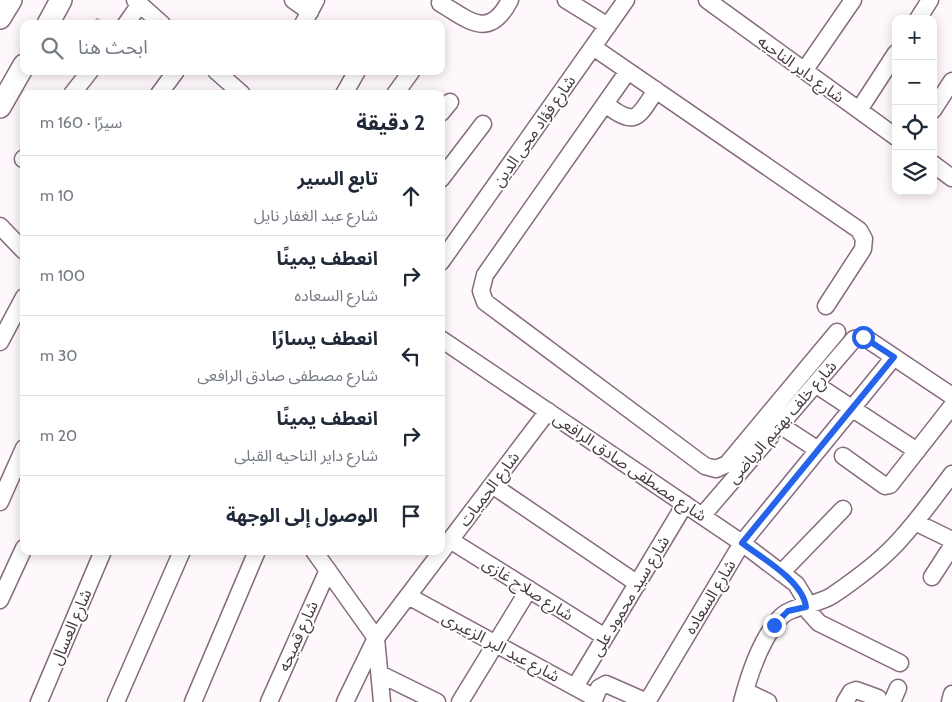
<!DOCTYPE html>
<html lang="ar">
<head>
<meta charset="utf-8">
<style>
  :root { --surface:#fff; --page:#f2f2f3; --text:#1f2937; --muted:#747a83; --line:#e0e1e3 }
  body { margin:0; font-family:Cabin,"Noto Sans Arabic",sans-serif; background:var(--page); color:var(--text); direction:rtl }
  .controls { position:absolute; right:15px; top:15px; display:grid; overflow:hidden; border-radius:10px; box-shadow:0 2px 12px #0003 }
  .controls button { width:45px; height:45px; display:grid; place-items:center; padding:0; border:0; border-bottom:1px solid var(--line); background:var(--surface); color:var(--text); font:25px sans-serif }
  .stop { position:absolute; width:15px; height:15px; margin:-11px; border:4px solid #2563eb; border-radius:50%; background:#fff }
  .stop.end { background:#2563eb; border-color:#fff; box-shadow:0 1px 5px #0008 }
  .list { margin:0; padding:0; list-style:none }
  h2 { display:flex; justify-content:space-between; align-items:center; height:65px; margin:0; padding:0 20px; font-size:21px }
  h2 small { font-size:16px; font-weight:400; color:var(--muted) }
  .list li { display:grid; grid-template-columns:32px 1fr auto; gap:15px; align-items:center; box-sizing:border-box; height:80px; padding:0 20px; border-top:1px solid var(--line) }
  .list b { display:block; font-size:19px; white-space:nowrap }
  .list p { margin:0; font-size:16px; white-space:nowrap; color:var(--muted) }
  .list em { font-size:16px; font-style:normal; color:var(--muted) }
  .icon { flex:none; width:28px; height:28px; fill:none; stroke:currentColor; stroke-width:2; stroke-linecap:round; stroke-linejoin:round }
  .map { position:relative; flex:none; width:952px; height:702px; overflow:hidden; direction:ltr }
  .search { position:absolute; background:var(--surface); box-shadow:0 2px 12px #0003; left:20px; top:20px; width:425px; height:55px; display:flex; align-items:center; gap:12px; box-sizing:border-box; padding:0 18px; border-radius:10px; color:var(--muted); font-size:19px }
  .panel { position:absolute; background:var(--surface); box-shadow:0 2px 12px #0003; left:20px; top:90px; width:425px; height:465px; border-radius:10px; direction:rtl }
  .map>svg:first-child { display:block }
  .building { fill:#e0c2d5; stroke:#b89bad }
  .lines { fill:none; stroke-linecap:round; stroke-linejoin:round }
  .minor-casing { stroke:#866b7d; stroke-width:19 }
  .major-casing { stroke:#866b7d; stroke-width:24 }
  .minor { stroke:#fff; stroke-width:16 }
  .major { stroke:#fff; stroke-width:21 }
  .route { stroke:#2563eb; stroke-width:6 }
  .labels { text-anchor:middle; dominant-baseline:central; stroke-width:4; stroke-linejoin:round; paint-order:stroke }
  .street-label { font-size:16px; fill:#453941; stroke:#fff }
</style>
</head>
<body>
<div class="map">
<svg width="952" height="702" viewBox="0 0 952 702">
  <rect width="100%" height="100%" fill="#fef7fb"/>
  <!-- building -->
  <path class="building" d="M97 18 105 24H93Z"/>
  <g class="lines">
    <defs>
      <path id="minor" d="M135 0 162 24
        M293 0 310 12
        M566 0 608 26
        M707 0 896 137
        M440 3C469 20 489 41 510 0
        M918 19 930 0
        M126 24 140 4
        M303 24 316 0
        M593 47 859 230 864 239 863 249 826 306
        M216 71 242 94
        M628 71 485 275 481 291 485 302 705 466 716 469 727 464 837 332
        M804 71 853 0
        M72 94 90 71
        M159 94 176 71
        M344 94 357 71
        M395 94 411 72
        M605 104C636 127 637 119 656 90
        M859 110 896 53
        M933 110 952 81
        M441 113 450 102
        M23 159 24 158
        M933 164 952 178
        M441 179 483 124
        M0 226 24 251
        M441 262 626 0
        M441 339 742 543 796 584 804 597 809 612 819 623 900 663
        M0 342 24 297
        M815 384 917 451
        M780 425 818 450
        M843 456 885 486 890 485 952 406
        M492 485 638 584
        M0 502 24 448
        M702 516 854 339 863 337 867 339 952 396
        M915 522 952 540
        M450 540 605 637
        M314 551 376 638
        M781 573 843 509
        M932 577 952 546
        M408 596 595 698
        M0 600 24 548
        M376 638 382 702
        M380 674 437 702
        M575 687 685 504
        M745 691 768 702
        M39 702 103 551
        M116 702 182 551
        M193 702 257 551
        M269 702 328 570
        M345 702 376 638 548 411
        M460 702 529 589
        M593 702 599 688 606 684 647 702
        M647 702 742 543 894 357
        M742 702C749 675 760 641 779 619 790 605 817 606 833 595 855 580 877 564 895 545 916 523 934 498 952 474
        M845 702 851 692 856 690 878 698
        M892 702 898 688
        M950 702 952 694"/>
      <path id="major" d="M0 18 11 0
        M48 24 61 0
        M0 107 24 65"/>
    </defs>
    <!-- minor casing -->
    <use href="#minor" class="minor-casing"/>
    <!-- major casing -->
    <use href="#major" class="major-casing"/>
    <!-- minor -->
    <use href="#minor" class="minor"/>
    <!-- major -->
    <use href="#major" class="major"/>
  </g>
  <g class="lines">
    <!-- route -->
    <path class="route" d="M774 625 788 611 806 607C803 581 762 558 742 543L894 357 863 337"/>
  </g>
  <g class="labels">
    <!-- street labels -->
    <g class="street-label">
      <text transform="translate(801 69) rotate(36)">شارع داير الناحيه</text>
      <text transform="translate(534 131) rotate(-55)">شارع فؤاد محى الدين</text>
      <text transform="translate(782 422) rotate(-49)">شارع خلف بهتيم الرياضى</text>
      <text transform="translate(630 467) rotate(34)">شارع مصطفى صادق الرافعى</text>
      <text transform="translate(489 489) rotate(-53)">شارع الحميات</text>
      <text transform="translate(528 589) rotate(32)">شارع صلاح غازى</text>
      <text transform="translate(630 596) rotate(-59)">شارع سيد محمود على</text>
      <text transform="translate(710 597) rotate(-59)">شارع السعاده</text>
      <text transform="translate(71 627) rotate(-67)">شارع العسال</text>
      <text transform="translate(298 636) rotate(-66)">شارع قميحه</text>
      <text transform="translate(501 647) rotate(28)">شارع عبد البر الزعيرى</text>
    </g>
  </g>
</svg>
<div class="controls">
<button>+</button>
<button>−</button>
<button><svg class="icon" aria-label="locate" viewBox="0 0 24 24"><circle cx="12" cy="12" r="6"/><path d="M12 2v4M12 18v4M2 12h4M18 12h4"/></svg></button>
<button><svg class="icon" aria-label="layers" viewBox="0 0 24 24"><path d="M12 4l9 5-9 5-9-5zM3 14l9 5 9-5"/></svg></button>
</div>
<div class="stop" style="left:863px;top:337px"></div>
<div class="stop end" style="left:774px;top:625px"></div>
<div class="search"><svg class="icon" aria-label="search" viewBox="0 0 24 24"><circle cx="10" cy="10" r="6"/><path d="M15 15l6 6"/></svg>ابحث هنا</div>
<section class="panel">
<h2>2 دقيقة<small>سيرًا · 160 m</small></h2>
<ul class="list">
<li><svg class="icon" aria-label="ahead" viewBox="0 0 24 24"><path d="M12 20V5M6 11l6-6 6 6"/></svg><div><b>تابع السير</b><p>شارع عبد الغفار نايل</p></div><em>10 m</em></li>
<li><svg class="icon" aria-label="right" viewBox="0 0 24 24"><path d="M7 20v-9h11M14 6l5 5-5 5"/></svg><div><b>انعطف يمينًا</b><p>شارع السعاده</p></div><em>100 m</em></li>
<li><svg class="icon" aria-label="left" viewBox="0 0 24 24"><path d="M17 20v-9H6M10 6l-5 5 5 5"/></svg><div><b>انعطف يسارًا</b><p>شارع مصطفى صادق الرافعى</p></div><em>30 m</em></li>
<li><svg class="icon" aria-label="right" viewBox="0 0 24 24"><path d="M7 20v-9h11M14 6l5 5-5 5"/></svg><div><b>انعطف يمينًا</b><p>شارع داير الناحيه القبلى</p></div><em>20 m</em></li>
<li><svg class="icon" aria-label="arrive" viewBox="0 0 24 24"><path d="M6 21V4h12l-3 4 3 4H6"/></svg><div><b>الوصول إلى الوجهة</b></div></li>
</ul>
</section>
</div>
</body>
</html>
